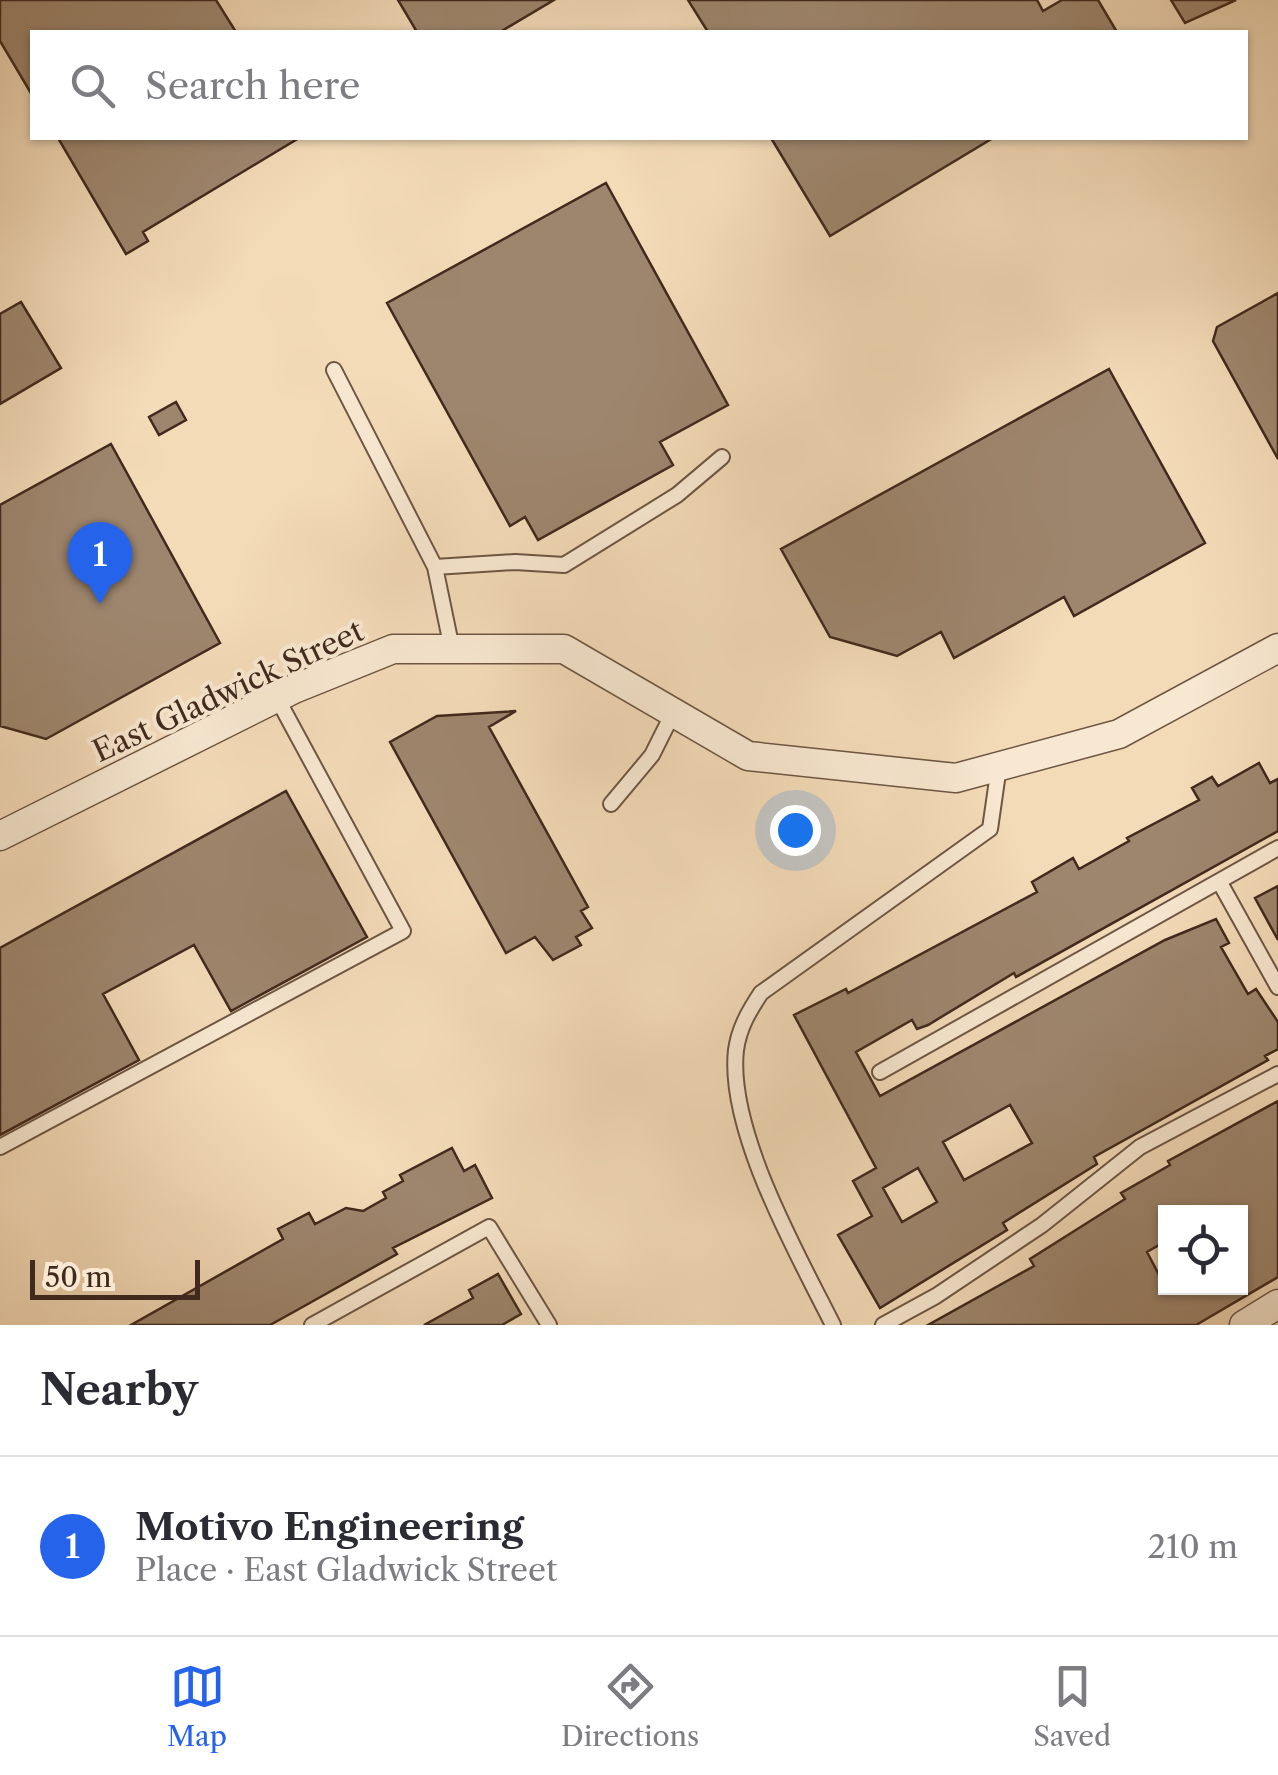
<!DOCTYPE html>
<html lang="en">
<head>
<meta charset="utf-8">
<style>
  :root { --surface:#fff; --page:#f2f2f3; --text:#2b2b33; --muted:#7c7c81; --line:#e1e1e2; --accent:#2563eb }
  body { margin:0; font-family:"Libre Caslon Text",serif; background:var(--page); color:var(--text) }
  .controls { position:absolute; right:30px; bottom:30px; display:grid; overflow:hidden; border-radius:0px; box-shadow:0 2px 8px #0004 }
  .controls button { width:90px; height:90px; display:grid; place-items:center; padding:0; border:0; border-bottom:2px solid var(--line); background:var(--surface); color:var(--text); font:50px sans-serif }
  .scale { position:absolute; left:30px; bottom:25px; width:170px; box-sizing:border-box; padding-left:10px; border:5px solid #41291d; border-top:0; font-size:28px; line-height:35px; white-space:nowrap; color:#41291d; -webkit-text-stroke:8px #f8e8d1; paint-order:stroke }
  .you { position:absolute; left:795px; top:830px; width:35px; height:35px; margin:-25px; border:8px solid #fff; border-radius:50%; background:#1a73e8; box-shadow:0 0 0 15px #1a73e833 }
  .badge { display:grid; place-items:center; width:65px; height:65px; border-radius:50%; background:var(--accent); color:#fff; font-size:32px; font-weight:700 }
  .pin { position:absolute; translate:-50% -82px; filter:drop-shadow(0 2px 5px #0008) }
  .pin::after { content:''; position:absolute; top:52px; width:35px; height:30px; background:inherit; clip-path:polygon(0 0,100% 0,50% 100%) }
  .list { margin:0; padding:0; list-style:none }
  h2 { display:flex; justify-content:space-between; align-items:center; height:130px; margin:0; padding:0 40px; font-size:42px }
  h2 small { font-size:32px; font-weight:400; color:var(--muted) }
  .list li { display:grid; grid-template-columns:65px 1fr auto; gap:30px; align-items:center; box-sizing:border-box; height:180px; padding:0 40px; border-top:2px solid var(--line) }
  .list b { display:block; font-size:38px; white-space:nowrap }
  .list p { margin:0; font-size:32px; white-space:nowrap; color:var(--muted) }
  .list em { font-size:32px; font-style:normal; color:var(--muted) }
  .icon { flex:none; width:55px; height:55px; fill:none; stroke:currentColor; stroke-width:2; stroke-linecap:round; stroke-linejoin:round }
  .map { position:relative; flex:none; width:1278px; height:1325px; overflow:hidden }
  .search { position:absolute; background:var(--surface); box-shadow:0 2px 8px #0004; left:30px; right:30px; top:30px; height:110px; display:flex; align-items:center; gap:25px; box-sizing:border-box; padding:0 35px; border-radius:0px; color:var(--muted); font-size:38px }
  .sheet { height:310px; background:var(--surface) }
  nav { display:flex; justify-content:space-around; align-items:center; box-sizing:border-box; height:140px; border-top:2px solid var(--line); background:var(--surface); font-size:28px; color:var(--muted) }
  nav a { display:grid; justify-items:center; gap:5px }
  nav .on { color:var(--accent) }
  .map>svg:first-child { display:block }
  .building { fill:#9e866e; stroke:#41291d; stroke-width:2.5; fill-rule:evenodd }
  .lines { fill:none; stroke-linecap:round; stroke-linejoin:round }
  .lane-casing { stroke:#6e5644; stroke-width:18 }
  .street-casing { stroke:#6e5644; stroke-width:31 }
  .lane { stroke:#f8e8d1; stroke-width:14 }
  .street { stroke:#f8e8d1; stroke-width:28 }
  .labels { text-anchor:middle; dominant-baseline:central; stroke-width:8; stroke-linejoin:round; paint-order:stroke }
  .street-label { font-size:30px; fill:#41291d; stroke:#f8e8d1 }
</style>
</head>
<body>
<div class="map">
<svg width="1278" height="1325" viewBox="0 0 1278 1325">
  <rect width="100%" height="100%" fill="#f4dbb8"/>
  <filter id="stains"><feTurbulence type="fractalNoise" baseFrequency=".002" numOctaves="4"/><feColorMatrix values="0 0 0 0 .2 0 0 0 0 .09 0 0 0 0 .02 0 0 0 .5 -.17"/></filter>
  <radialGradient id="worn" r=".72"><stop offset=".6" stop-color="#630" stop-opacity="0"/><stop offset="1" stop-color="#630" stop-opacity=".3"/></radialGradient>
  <!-- building -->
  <path class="building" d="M0 0H216L236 32H32V95L0 41Z
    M398 0H554L500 32H417Z
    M688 0H1037L1043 11 1062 0H1098L1117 32H708Z
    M1171 0H1236L1185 23Z
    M58 138H299L143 232 148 241 126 254Z
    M771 138H993L830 236Z
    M606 183 728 405 660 442 673 465 538 540 525 517 510 526 387 303Z
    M1278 293V459L1213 341 1217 327Z
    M21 302 61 368 0 404V314Z
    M1109 369 1205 543 1074 616 1064 597 954 658 941 632 897 656 830 637 781 549Z
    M176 402 186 420 159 435 149 417Z
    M111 444 220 643 46 739 0 726V505Z
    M516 711 489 727 588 907 581 911 592 928 576 937 581 945 553 960 535 937 506 953 390 742 437 716Z
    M1259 763 1270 783 1278 779V831L1016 977 1014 973 928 1025 917 1029 912 1020 856 1052 880 1096 1165 940 1216 919 1229 943 1221 947 1248 994 1256 989 1278 1022V1049L1265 1056 1268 1060 1094 1157 1097 1164 1003 1223 1007 1230 880 1308 838 1235 872 1216 853 1181 876 1168 794 1015 846 989 848 993 1037 892 1032 882 1073 858 1079 869 1129 841 1127 838 1199 800 1192 788 1212 777 1218 786ZM1010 1105 1032 1143 964 1180 943 1142ZM918 1168 937 1202 902 1222 883 1188Z
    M286 791 367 937 231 1011 194 945 103 994 139 1060 0 1135V948Z
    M1278 886V940L1255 898Z
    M1278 1101V1277L1196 1325H928L1034 1266 1030 1259 1125 1199 1121 1193 1170 1165 1168 1161ZM1166 1212H1240V1288H1166L1147 1252 1166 1241Z
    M452 1148 464 1171 475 1165 492 1198 393 1248 397 1254 299 1309 270 1325H131L283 1239 278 1229 309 1213 315 1224 346 1208 363 1211 386 1198 383 1192 403 1181 400 1175Z
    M498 1274 521 1314 502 1325H424L473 1298 469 1290Z"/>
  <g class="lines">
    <defs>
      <path id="lane" d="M334 370 435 567 452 649
        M435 567 515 562 564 565 677 495 722 457
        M611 804 652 755 673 713
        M1219 881 1278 987
        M880 1072 1278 848
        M0 1147 403 931 277 698
        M312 1325 489 1227 549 1325
        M833 1325C797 1253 727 1130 736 1050 739 1028 749 1011 761 993L990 829 999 766
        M883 1325 936 1296 1042 1225 1140 1147 1278 1074"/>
      <path id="street" d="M0 836 294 689 393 649H564L748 756 956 778 1119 734 1278 648
        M1244 1325 1278 1304"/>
    </defs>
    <!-- lane casing -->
    <use href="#lane" class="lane-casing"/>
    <!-- street casing -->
    <use href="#street" class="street-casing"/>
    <!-- lane -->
    <use href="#lane" class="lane"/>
    <!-- street -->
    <use href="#street" class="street"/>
  </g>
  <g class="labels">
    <!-- street labels -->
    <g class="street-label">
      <text transform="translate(228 691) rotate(-25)">East Gladwick Street</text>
    </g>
  </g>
  <rect width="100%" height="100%" filter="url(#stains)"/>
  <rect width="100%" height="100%" fill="url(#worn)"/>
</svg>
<div class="controls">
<button><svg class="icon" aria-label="locate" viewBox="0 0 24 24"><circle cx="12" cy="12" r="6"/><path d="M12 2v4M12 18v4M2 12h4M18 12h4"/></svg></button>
</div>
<div class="scale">50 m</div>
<div class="you"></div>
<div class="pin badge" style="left:100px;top:604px">1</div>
<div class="search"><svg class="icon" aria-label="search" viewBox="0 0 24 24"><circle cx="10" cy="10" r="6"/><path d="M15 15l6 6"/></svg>Search here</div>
</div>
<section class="sheet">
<h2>Nearby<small></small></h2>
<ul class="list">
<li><span class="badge">1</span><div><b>Motivo Engineering</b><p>Place · East Gladwick Street</p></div><em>210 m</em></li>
</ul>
</section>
<nav>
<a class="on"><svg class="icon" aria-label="map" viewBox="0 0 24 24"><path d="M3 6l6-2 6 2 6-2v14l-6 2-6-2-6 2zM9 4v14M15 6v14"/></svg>Map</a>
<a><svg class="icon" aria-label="directions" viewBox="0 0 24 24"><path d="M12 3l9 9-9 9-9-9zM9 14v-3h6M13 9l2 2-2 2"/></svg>Directions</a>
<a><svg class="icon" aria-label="saved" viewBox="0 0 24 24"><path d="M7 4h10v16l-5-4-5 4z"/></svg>Saved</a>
</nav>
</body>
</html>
